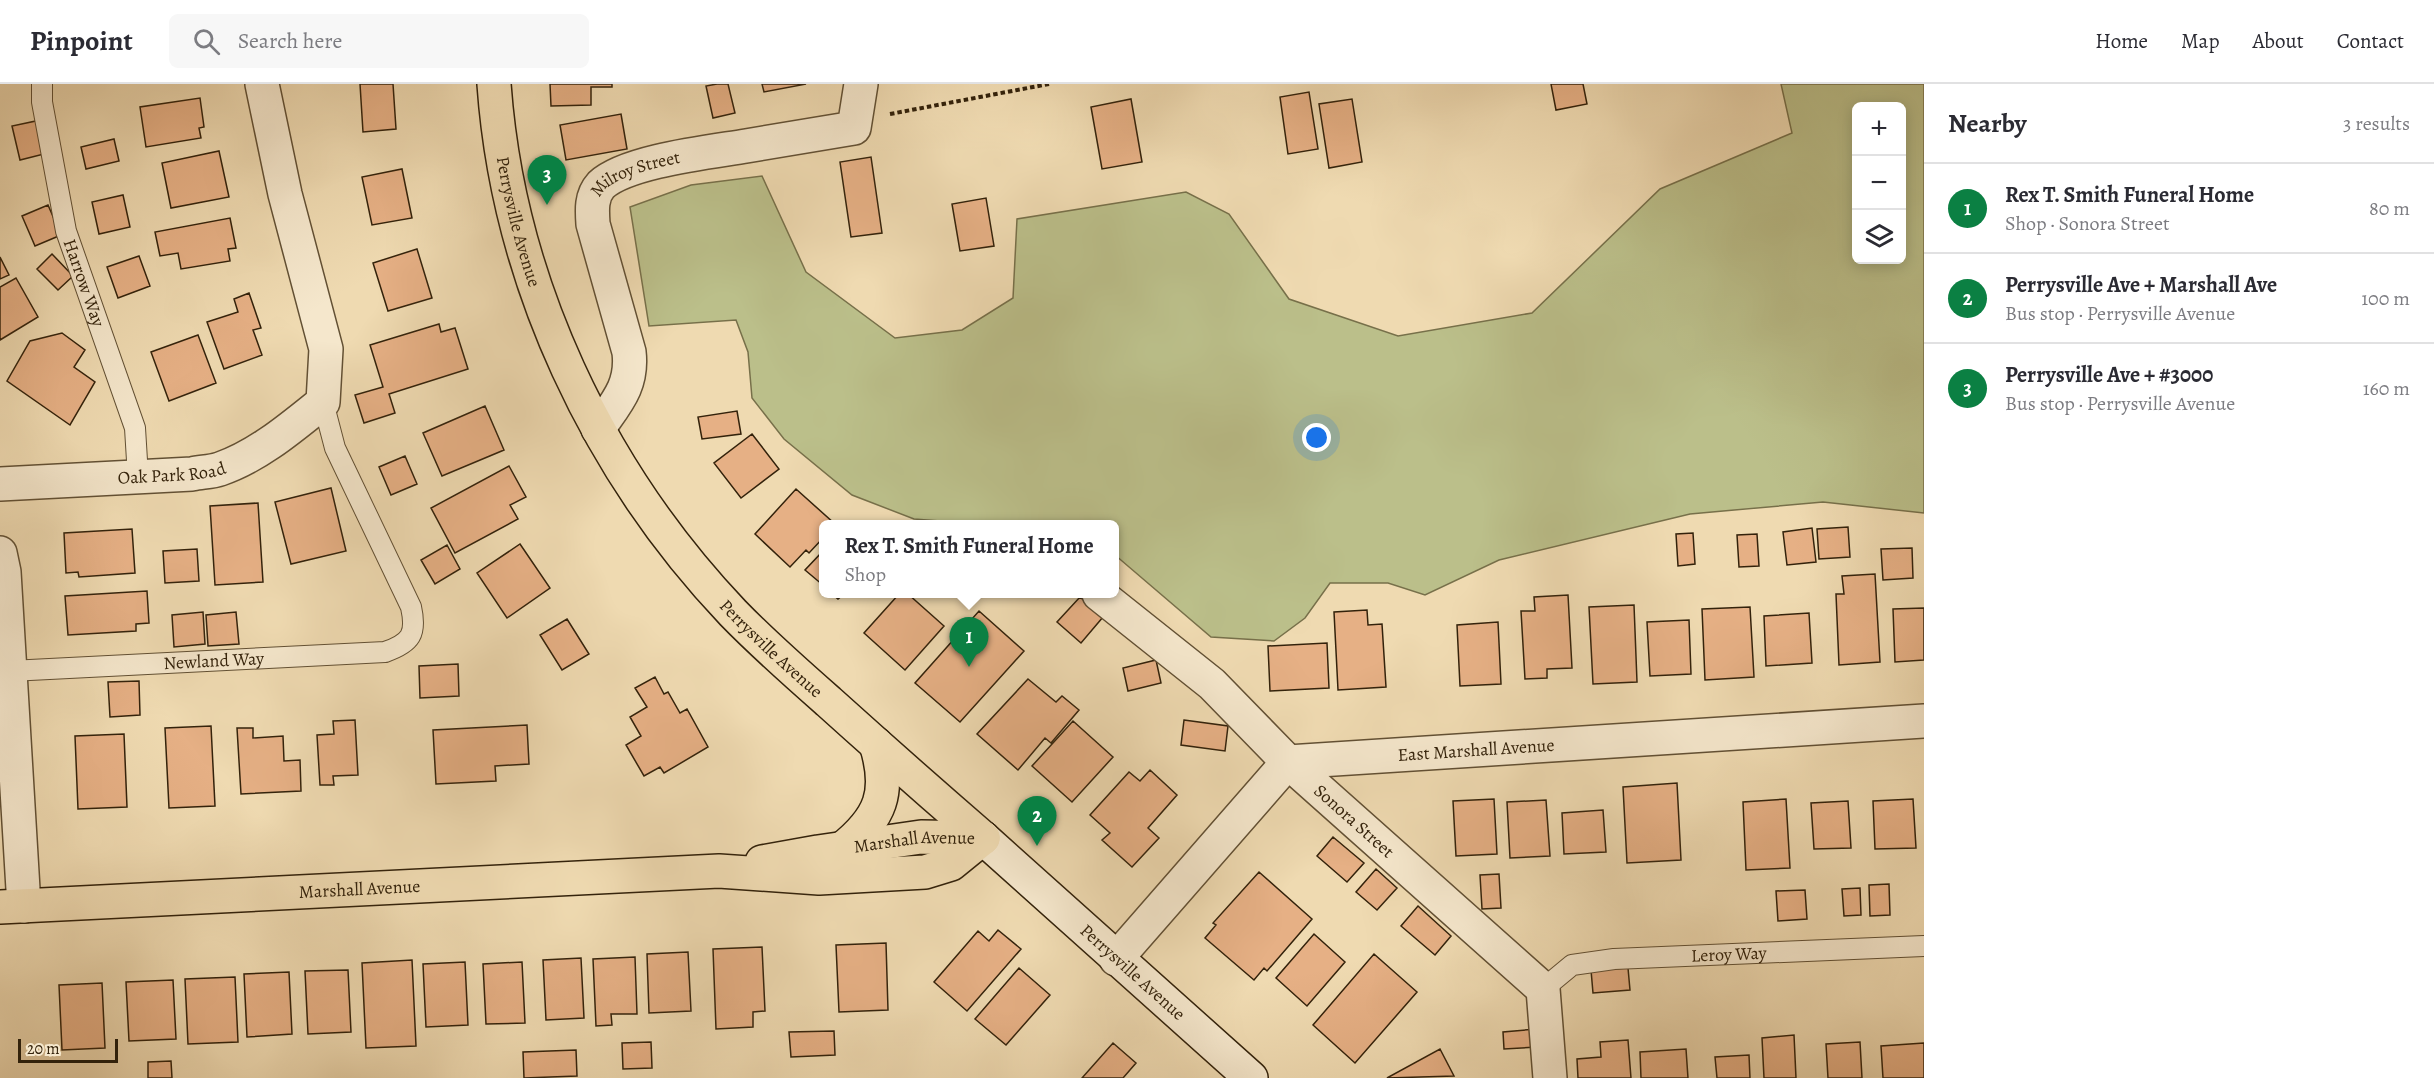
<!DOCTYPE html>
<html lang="en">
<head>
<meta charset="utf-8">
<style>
  :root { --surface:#fff; --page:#f7f7f7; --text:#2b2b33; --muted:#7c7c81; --line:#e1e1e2; --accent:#0b8043 }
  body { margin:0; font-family:Alegreya,serif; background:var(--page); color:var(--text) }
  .controls { position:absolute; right:18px; top:18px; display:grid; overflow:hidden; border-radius:9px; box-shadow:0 3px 15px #0003 }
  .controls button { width:54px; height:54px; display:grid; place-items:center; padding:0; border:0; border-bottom:2px solid var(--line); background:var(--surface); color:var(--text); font:30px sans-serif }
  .scale { position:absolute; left:18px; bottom:15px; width:100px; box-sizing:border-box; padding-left:6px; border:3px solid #33220b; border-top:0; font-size:16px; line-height:21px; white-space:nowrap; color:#33220b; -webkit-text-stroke:4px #f5e7cc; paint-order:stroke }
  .you { position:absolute; left:1317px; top:354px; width:21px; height:21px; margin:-15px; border:4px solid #fff; border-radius:50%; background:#1a73e8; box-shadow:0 0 0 9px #1a73e833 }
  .badge { display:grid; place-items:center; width:39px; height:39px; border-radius:50%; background:var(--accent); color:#fff; font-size:20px; font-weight:700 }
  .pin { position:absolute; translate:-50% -50px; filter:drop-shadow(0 2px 3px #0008) }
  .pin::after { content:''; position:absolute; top:32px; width:21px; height:18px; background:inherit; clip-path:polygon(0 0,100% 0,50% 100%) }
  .popup { position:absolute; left:819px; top:436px; width:300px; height:78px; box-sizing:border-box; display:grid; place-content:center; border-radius:9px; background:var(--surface); filter:drop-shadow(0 2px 4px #0005); font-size:20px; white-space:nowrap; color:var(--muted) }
  .popup b { font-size:22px; color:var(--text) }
  .popup::after { content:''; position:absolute; left:50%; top:100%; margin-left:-12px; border:12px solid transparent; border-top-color:var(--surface) }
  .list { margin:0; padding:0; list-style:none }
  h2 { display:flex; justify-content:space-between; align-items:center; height:78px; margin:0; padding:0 24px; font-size:26px }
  h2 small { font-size:20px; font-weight:400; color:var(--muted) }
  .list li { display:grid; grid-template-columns:39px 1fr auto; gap:18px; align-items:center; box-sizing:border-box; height:90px; padding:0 24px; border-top:2px solid var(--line) }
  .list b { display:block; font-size:22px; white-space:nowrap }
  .list p { margin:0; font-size:20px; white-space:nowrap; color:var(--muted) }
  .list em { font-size:20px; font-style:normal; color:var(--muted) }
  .icon { flex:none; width:33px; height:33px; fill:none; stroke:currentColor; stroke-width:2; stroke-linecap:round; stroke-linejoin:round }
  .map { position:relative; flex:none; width:1924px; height:994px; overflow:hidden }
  header { display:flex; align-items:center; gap:36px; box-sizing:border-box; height:84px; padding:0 30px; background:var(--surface); border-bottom:2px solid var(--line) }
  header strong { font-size:28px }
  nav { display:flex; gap:33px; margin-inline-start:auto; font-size:21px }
  .search { width:420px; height:54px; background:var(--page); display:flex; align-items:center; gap:15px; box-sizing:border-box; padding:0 21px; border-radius:9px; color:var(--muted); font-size:22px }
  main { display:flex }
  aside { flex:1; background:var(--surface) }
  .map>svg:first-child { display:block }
  .green { fill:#bbbf8a; stroke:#77704a; stroke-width:1.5; fill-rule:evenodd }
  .building { fill:#e6b085; stroke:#33220b; stroke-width:1.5 }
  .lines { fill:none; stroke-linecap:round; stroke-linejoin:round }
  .lane-casing { stroke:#625034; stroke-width:22 }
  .street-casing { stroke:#625034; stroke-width:36 }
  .secondary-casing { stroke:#33220b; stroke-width:36 }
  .primary-casing { stroke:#33220b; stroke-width:36 }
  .path { stroke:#33220b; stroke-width:4; stroke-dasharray:4.5 3; stroke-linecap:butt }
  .lane { stroke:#f5e7cc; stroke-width:20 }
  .street { stroke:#f5e7cc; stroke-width:33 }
  .secondary { stroke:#f5e7cc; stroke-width:33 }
  .primary { stroke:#efdab1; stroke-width:33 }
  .labels { text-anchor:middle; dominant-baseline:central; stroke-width:4.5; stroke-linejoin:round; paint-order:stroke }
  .street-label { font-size:18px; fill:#33220b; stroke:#f5e7cc }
</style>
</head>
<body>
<header>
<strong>Pinpoint</strong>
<div class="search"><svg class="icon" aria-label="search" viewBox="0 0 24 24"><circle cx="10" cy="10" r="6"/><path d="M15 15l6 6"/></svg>Search here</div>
<nav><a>Home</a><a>Map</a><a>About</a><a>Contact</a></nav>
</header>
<main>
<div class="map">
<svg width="1924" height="994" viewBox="0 0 1924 994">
  <rect width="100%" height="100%" fill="#efdab1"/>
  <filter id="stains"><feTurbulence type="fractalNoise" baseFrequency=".00333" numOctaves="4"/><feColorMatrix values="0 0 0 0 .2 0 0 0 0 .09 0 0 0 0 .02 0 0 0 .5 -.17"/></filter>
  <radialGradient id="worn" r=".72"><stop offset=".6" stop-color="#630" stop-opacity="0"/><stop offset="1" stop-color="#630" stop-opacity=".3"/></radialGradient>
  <!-- green -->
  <path class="green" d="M1781 0H1924V429L1823 418 1690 430 1499 476 1425 511 1388 499H1330L1305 534 1274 557 1211 553 1115 471 1114 440H980L914 435 852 411 784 355 752 314 748 268 736 236 649 242 630 123 691 101 762 92 806 188 895 254 962 246 1013 214 1017 135 1186 108 1229 130 1289 215 1398 252 1532 229 1660 105 1792 49ZM1856 22H1902V176H1856Z"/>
  <!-- building -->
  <path class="building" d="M360 0H393L396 45 363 48Z
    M550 0H612V3H591V21L551 22Z
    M717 0H728L735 29 713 34 706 2Z
    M762 0H806L764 8Z
    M1551 0H1583L1587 20 1556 26Z
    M1309 8 1318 65 1288 70 1280 13Z
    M200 14 204 43 199 44 201 54 146 63 140 23Z
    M1131 15 1142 78 1102 85 1091 23Z
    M1352 15 1362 78 1329 84 1319 20Z
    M621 30 627 65 566 76 560 41Z
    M36 37 44 70 20 76 12 42Z
    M114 55 119 77 86 85 81 63Z
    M219 67 229 113 171 124 162 79Z
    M871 73 882 149 851 153 840 78Z
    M402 85 412 134 372 141 362 93Z
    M123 111 130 143 99 150 92 118Z
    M986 114 994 162 960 167 952 120Z
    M48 121 61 151 35 162 22 132Z
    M230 134 236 164 228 165 230 177 181 185 178 169 160 172 155 148Z
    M417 165 432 214 388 227 373 179Z
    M52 170 73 192 58 206 37 185Z
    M139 172 150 202 118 214 107 183Z
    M0 173 9 191 0 195Z
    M16 194 38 233 0 256V203Z
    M249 209 261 244 253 246 262 271 224 285 207 238 238 228 234 215Z
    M439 240 441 248 455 244 468 285 389 310 395 329 364 339 355 311 383 303 370 261Z
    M62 249 85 266 74 283 95 298 70 341 7 297 30 257Z
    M198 251 216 299 169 317 151 268Z
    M485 322 504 366 442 392 423 349Z
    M737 327 741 350 702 355 698 333Z
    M752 350 779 385 741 414 714 379Z
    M405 372 417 400 391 411 379 383Z
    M509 382 526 413 510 421 518 435 455 469 431 424Z
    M331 404 346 467 291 480 275 418Z
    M796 405 835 440H824V453L809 469 806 466 790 483 755 450Z
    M258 419 263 498 215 501 210 422Z
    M1848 443 1850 473 1819 475 1817 445Z
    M1812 444 1816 478 1787 481 1783 448Z
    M132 445 135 489 79 493 78 488 66 489 64 449Z
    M1693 449 1695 480 1678 482 1676 450Z
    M1757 450 1759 482 1739 483 1737 451Z
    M520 460 550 504 507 534 477 489Z
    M447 461 460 485 435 500 421 476Z
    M1912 464 1913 494 1883 496 1881 465Z
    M197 465 199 497 165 499 163 467Z
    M824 466V502L805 486Z
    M1875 490 1880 578 1839 581 1836 510H1844L1842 492Z
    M147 507 149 539 136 540V547L68 551 65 512Z
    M832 510H844L838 515Z
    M899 510H908L944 542 905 586 864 549Z
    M1568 511 1572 584 1547 585V594L1525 595 1521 527H1535L1534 513Z
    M1080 513 1103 533 1081 559 1057 538Z
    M1634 521 1637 598 1593 600 1589 523Z
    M1750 523 1754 593 1705 596 1702 525Z
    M1924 524V576L1895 578 1893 525Z
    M1367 526 1368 541 1382 540 1386 603 1338 606 1334 528Z
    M979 527 1024 567 960 638 915 599Z
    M203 528 205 560 174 563 172 531Z
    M236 528 239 560 208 562 206 531Z
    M1809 529 1812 579 1766 582 1764 532Z
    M567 535 589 570 562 586 540 551Z
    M1689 536 1691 590 1650 592 1647 538Z
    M1498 538 1501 600 1460 602 1457 541Z
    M1327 559 1329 604 1270 607 1268 562Z
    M1156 576 1161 599 1128 607 1123 584Z
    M458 580 459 612 420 614 419 582Z
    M655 593 664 610 668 608 680 629 687 625 708 663 664 689 660 683 644 692 626 661 641 652 630 633 647 623 635 604Z
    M1028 595 1056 618 1062 612 1079 626 1051 659 1045 654 1018 686 977 650Z
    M139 597 140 631 110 633 108 598Z
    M355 636 358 691 333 692 334 701H320L317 651 334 650 333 637Z
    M1184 636 1228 642 1225 667 1181 661Z
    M1073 637 1113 673 1072 718 1032 682Z
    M527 641 529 680 495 682 496 697 436 700 433 646Z
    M211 642 215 722 169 724 165 644Z
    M237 644H253V654L283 652 284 677 300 676 301 707 241 710Z
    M124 650 127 723 78 725 75 652Z
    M1150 686 1177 711 1148 744 1159 754 1132 783 1102 756 1110 749 1090 731 1129 688 1140 697Z
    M1677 699 1681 776 1627 779 1623 703Z
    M1494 715 1497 770 1456 772 1453 717Z
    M1786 715 1790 784 1746 786 1743 718Z
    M1913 715 1916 764 1875 765 1873 717Z
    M1546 716 1550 772 1510 774 1507 718Z
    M1848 717 1851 764 1814 765 1811 719Z
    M1603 726 1606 768 1564 770 1562 729Z
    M1333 753 1364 779 1347 798 1317 772Z
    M1376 785 1397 804 1377 826 1356 808Z
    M1259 788 1312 835 1267 887 1264 884 1254 896 1205 854 1216 841 1213 839Z
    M1499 790 1501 824 1482 825 1480 791Z
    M1889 800 1890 831 1870 832 1869 801Z
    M1860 804 1861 831 1844 832 1842 805Z
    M1805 806 1807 835 1778 837 1776 807Z
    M1418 822 1451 852 1435 871 1401 842Z
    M998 846 1021 865 967 927 934 898 978 847 989 857Z
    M1314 850 1345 878 1307 922 1276 894Z
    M886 859 888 926 839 928 836 861Z
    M762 863 765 927 753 928V943L716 945 713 865Z
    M688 868 691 927 649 929 647 870Z
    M1374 870 1417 908 1355 979 1313 941Z
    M635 873 637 930H611L612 941 596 942 593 875Z
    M581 874 584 934 546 936 543 876Z
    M412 876 416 962 366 964 362 879Z
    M465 878 468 941 426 943 423 880Z
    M522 878 525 939 486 940 483 880Z
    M1019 884 1050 911 1006 961 975 935Z
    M1628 884 1630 906 1593 909 1591 886Z
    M348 886 351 948 308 950 305 887Z
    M289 888 292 950 247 953 244 890Z
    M235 893 238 958 188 960 185 895Z
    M173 896 176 955 129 957 126 898Z
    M102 899 105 964 62 966 59 901Z
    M1536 945 1537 963 1504 965 1503 948Z
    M834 947 835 971 791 973 789 948Z
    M1794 951 1796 994H1764L1762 954Z
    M1628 956 1631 994H1578L1577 975 1601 973 1600 958Z
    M651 958 652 984 623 985 622 959Z
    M1860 958 1862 994H1828L1826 960Z
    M1113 959 1136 979 1123 994H1082Z
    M1924 959V994H1883L1881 962Z
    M1440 965 1454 992 1387 994Z
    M1686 965 1688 994H1641L1640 968Z
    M576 966 577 992 524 994 523 968Z
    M1749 971 1750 994H1717L1715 973Z
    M171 977 172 994H148V978Z"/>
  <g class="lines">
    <defs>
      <g id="lane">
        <path id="s1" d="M42 0V18L66 147 135 344 138 393"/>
        <path id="s2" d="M10 587 385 568C411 559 417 550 411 523L335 364 323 318"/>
        <path id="s3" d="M1543 905 1572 881 1614 875 1924 862"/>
      </g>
      <g id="street">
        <path id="s4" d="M598 345C616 319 633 302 629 268L593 140C592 126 591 112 601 101 627 77 710 68 746 62 782 56 818 50 854 44L861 0"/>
        <path id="s5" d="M0 400 192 390C201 388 211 388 220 385 258 372 292 343 323 318L326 265 285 110 262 0"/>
        <path d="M0 469 4 488 24 822"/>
        <path id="s6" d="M1099 510 1212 600 1288 678 1543 905 1550 994"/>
        <path id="s7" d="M1116 875 1288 678 1924 637"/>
      </g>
      <g id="secondary">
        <path id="s8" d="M983 754 1251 994"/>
      </g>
      <g id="primary">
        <path id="s9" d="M494 0C508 197 598 387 733 529 764 561 796 589 829 618 880 664 931 709 983 754"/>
        <path d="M842 765C881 734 891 708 876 660"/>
        <path id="s10" d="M762 778 818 768 921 753 983 754"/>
        <path id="s11" d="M0 823 719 787 819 794 925 788 951 780 983 754"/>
      </g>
    </defs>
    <!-- lane casing -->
    <use href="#lane" class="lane-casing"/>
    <!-- street casing -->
    <use href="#street" class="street-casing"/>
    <!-- secondary casing -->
    <use href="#secondary" class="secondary-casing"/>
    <!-- primary casing -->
    <use href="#primary" class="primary-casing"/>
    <!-- path -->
    <path class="path" d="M890 30 1049 0"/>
    <!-- lane -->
    <use href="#lane" class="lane"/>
    <!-- street -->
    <use href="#street" class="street"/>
    <!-- secondary -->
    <use href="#secondary" class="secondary"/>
    <!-- primary -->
    <use href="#primary" class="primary"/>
  </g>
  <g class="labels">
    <!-- street labels -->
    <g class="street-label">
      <text stroke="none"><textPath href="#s4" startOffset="296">Milroy Street</textPath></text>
      <text stroke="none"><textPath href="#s9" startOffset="140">Perrysville Avenue</textPath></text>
      <text stroke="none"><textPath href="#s1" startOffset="204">Harrow Way</textPath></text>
      <text stroke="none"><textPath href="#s5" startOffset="172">Oak Park Road</textPath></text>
      <text stroke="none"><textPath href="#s9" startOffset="644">Perrysville Avenue</textPath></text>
      <text stroke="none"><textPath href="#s2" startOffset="204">Newland Way</textPath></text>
      <text stroke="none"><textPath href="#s7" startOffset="450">East Marshall Avenue</textPath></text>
      <text stroke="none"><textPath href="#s6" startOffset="342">Sonora Street</textPath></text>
      <text stroke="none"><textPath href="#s10" startOffset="154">Marshall Avenue</textPath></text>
      <text stroke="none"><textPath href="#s11" startOffset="360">Marshall Avenue</textPath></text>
      <text stroke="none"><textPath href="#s3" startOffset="195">Leroy Way</textPath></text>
      <text stroke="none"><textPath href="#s8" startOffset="201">Perrysville Avenue</textPath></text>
    </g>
  </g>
  <rect width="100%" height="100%" filter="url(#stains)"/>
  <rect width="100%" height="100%" fill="url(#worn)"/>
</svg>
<div class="controls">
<button>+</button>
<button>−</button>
<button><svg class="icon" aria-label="layers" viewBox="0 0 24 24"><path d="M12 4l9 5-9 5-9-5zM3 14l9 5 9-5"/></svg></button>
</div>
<div class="scale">20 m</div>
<div class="you"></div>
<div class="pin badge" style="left:969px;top:583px">1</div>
<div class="popup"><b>Rex T. Smith Funeral Home</b>Shop</div>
<div class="pin badge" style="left:1037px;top:762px">2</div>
<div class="pin badge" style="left:547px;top:121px">3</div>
</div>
<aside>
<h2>Nearby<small>3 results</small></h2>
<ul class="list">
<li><span class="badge">1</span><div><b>Rex T. Smith Funeral Home</b><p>Shop · Sonora Street</p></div><em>80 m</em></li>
<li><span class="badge">2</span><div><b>Perrysville Ave + Marshall Ave</b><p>Bus stop · Perrysville Avenue</p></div><em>100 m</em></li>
<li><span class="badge">3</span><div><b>Perrysville Ave + #3000</b><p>Bus stop · Perrysville Avenue</p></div><em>160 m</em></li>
</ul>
</aside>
</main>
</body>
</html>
